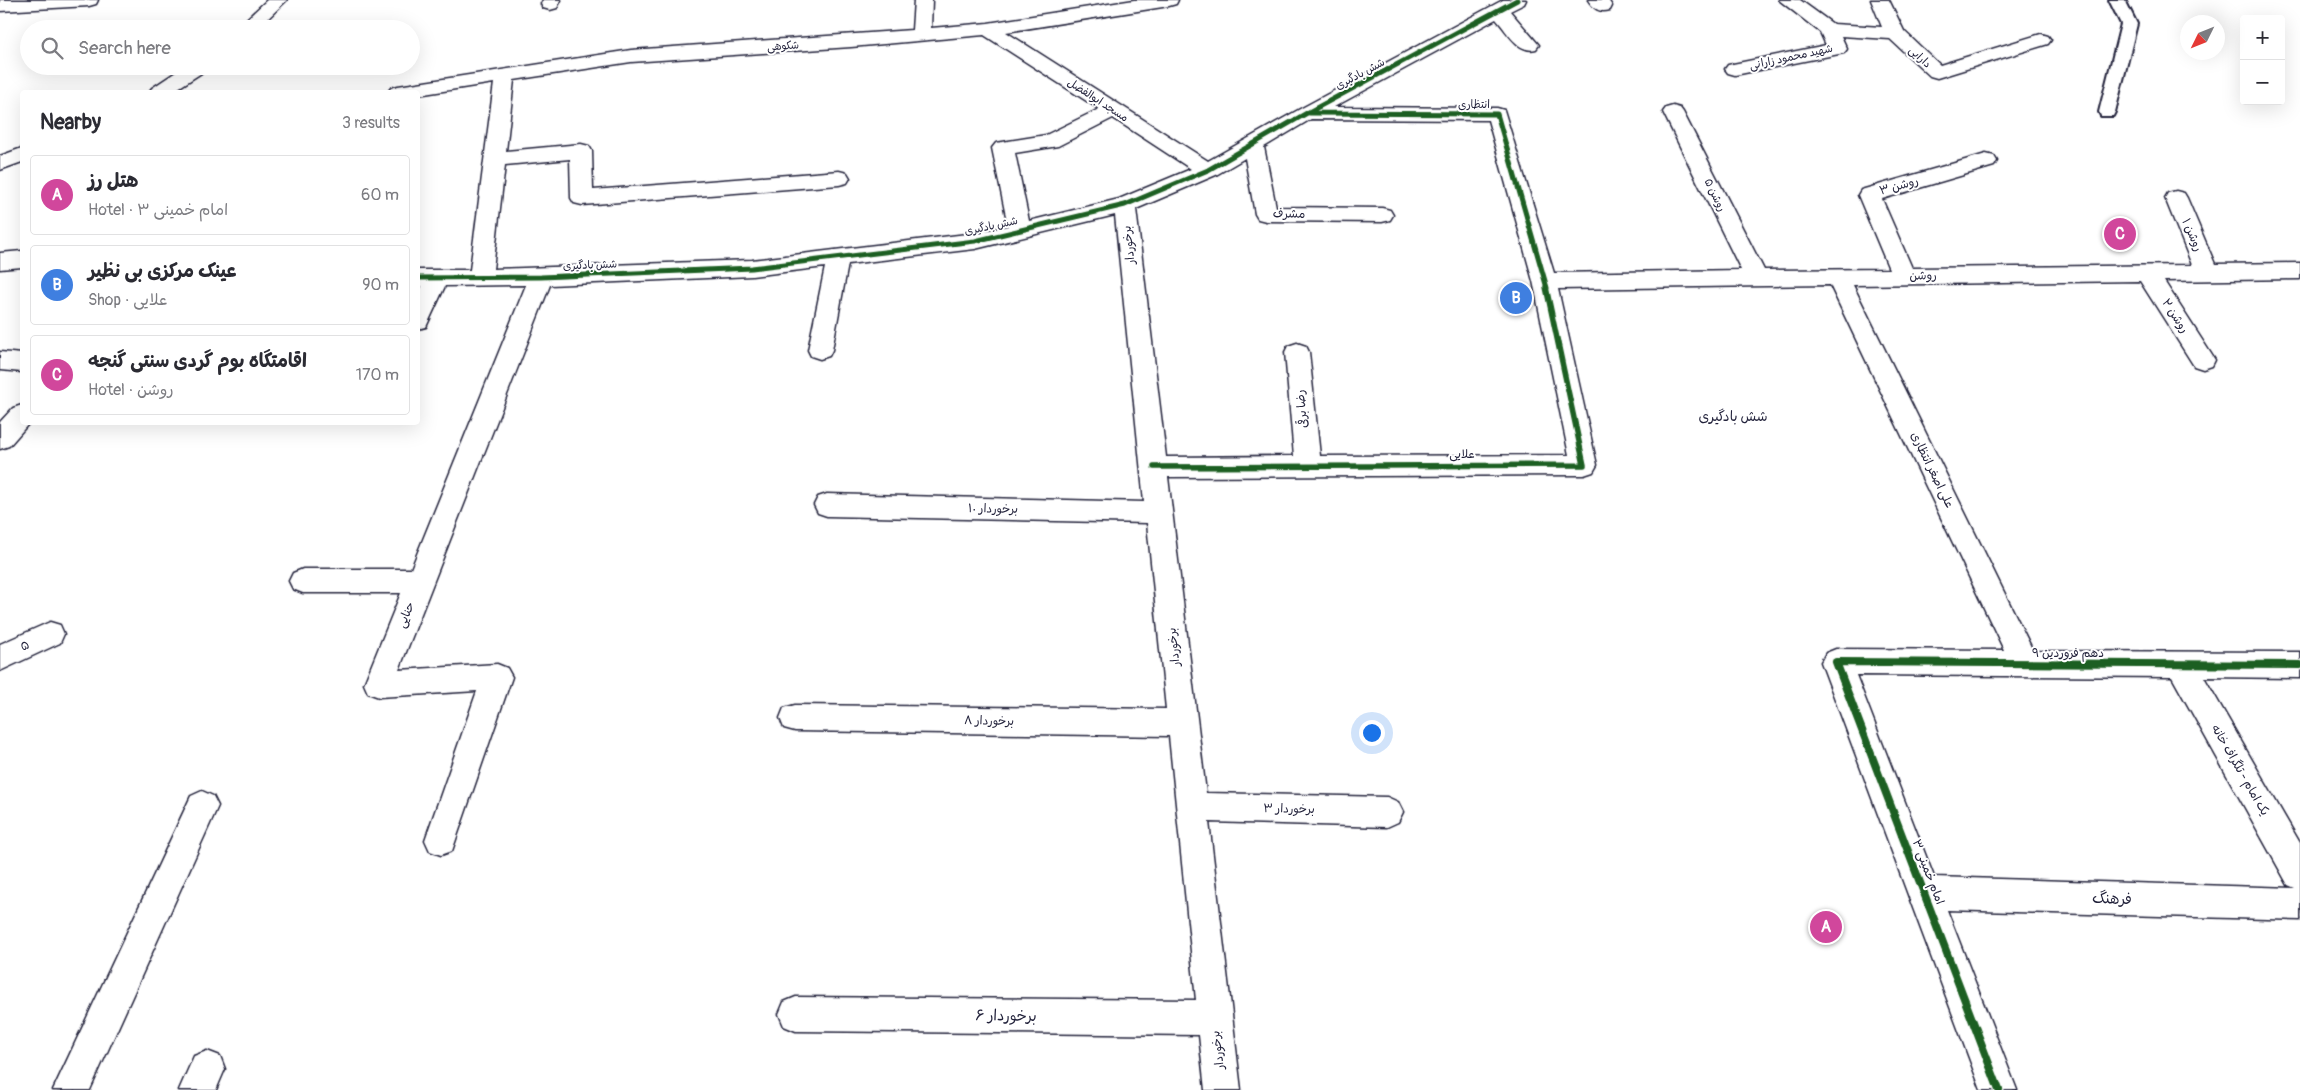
<!DOCTYPE html>
<html lang="en">
<head>
<meta charset="utf-8">
<style>
  :root { --surface:#fff; --page:#f2f2f3; --text:#2b2b33; --muted:#7c7c81; --line:#e1e1e2; --accent:#22223b }
  body { margin:0; font-family:Pangolin,"Playpen Sans Arabic",sans-serif; background:var(--page); color:var(--text) }
  .controls { position:absolute; right:15px; top:15px; display:grid; overflow:hidden; border-radius:5px; box-shadow:0 5px 20px #0002 }
  .controls button { width:45px; height:45px; display:grid; place-items:center; padding:0; border:0; border-bottom:1px solid var(--line); background:var(--surface); color:var(--text); font:25px sans-serif }
  .compass { position:absolute; left:2180px; top:15px; width:45px; height:45px; border-radius:50%; background:var(--surface); box-shadow:0 5px 20px #0002; rotate:227deg }
  .you { position:absolute; left:1371px; top:732px; width:18px; height:18px; margin:-12px; border:4px solid #fff; border-radius:50%; background:#1a73e8; box-shadow:0 0 0 8px #1a73e833 }
  .badge { display:grid; place-items:center; width:32px; height:32px; border-radius:50%; background:var(--accent); color:#fff; font-size:16px; font-weight:700 }
  .pin { position:absolute; translate:-50% -50%; border:2px solid #fff; box-shadow:0 1px 5px #0006 }
  .list { margin:0; padding:0; list-style:none }
  h2 { display:flex; justify-content:space-between; align-items:center; height:65px; margin:0; padding:0 20px; font-size:21px }
  h2 small { font-size:16px; font-weight:400; color:var(--muted) }
  .list li { display:grid; grid-template-columns:32px 1fr auto; gap:15px; align-items:center; box-sizing:border-box; height:80px; margin:0 10px 10px; padding:0 10px; border:1px solid var(--line); border-radius:5px }
  .list b { display:block; font-size:19px; white-space:nowrap }
  .list p { margin:0; font-size:16px; white-space:nowrap; color:var(--muted) }
  .list em { font-size:16px; font-style:normal; color:var(--muted) }
  .icon { flex:none; width:28px; height:28px; fill:none; stroke:currentColor; stroke-width:2; stroke-linecap:round; stroke-linejoin:round }
  .map { position:relative; flex:none; width:2300px; height:1090px; overflow:hidden }
  .search { position:absolute; background:var(--surface); box-shadow:0 5px 20px #0002; left:20px; top:20px; width:400px; height:55px; display:flex; align-items:center; gap:12px; box-sizing:border-box; padding:0 18px; border-radius:28px; color:var(--muted); font-size:19px }
  .panel { position:absolute; background:var(--surface); box-shadow:0 5px 20px #0002; left:20px; top:90px; width:400px; height:335px; border-radius:5px }
  .map>svg:first-child { display:block }
  .lines { fill:none; stroke-linecap:round; stroke-linejoin:round }
  .lane-casing { stroke:#22223b; stroke-width:4 }
  .street-casing { stroke:#22223b; stroke-width:3 }
  .lane { fill:#fff; fill-rule:evenodd }
  .street { fill:#fff; fill-rule:evenodd }
  .cycleway-far2-casing { stroke:#fff; stroke-width:8 }
  .cycleway-far1-casing { stroke:#fff; stroke-width:9 }
  .cycleway-casing { stroke:#fff; stroke-width:11 }
  .cycleway-far2 { stroke:#1b5e20; stroke-width:5 }
  .cycleway-far1 { stroke:#1b5e20; stroke-width:5.5 }
  .cycleway { stroke:#1b5e20; stroke-width:8 }
  .labels { text-anchor:middle; dominant-baseline:central; stroke-width:4; stroke-linejoin:round; paint-order:stroke }
  .far-street-label { font-size:11px; fill:#22223b; stroke:#fff }
  .street-label { font-size:12px; fill:#22223b; stroke:#fff }
  .neighbourhood-label { font-size:14px; fill:#22223b; stroke:#fff }
  .near-street-label { font-size:15px; fill:#22223b; stroke:#fff }
</style>
</head>
<body>
<div class="map">
<svg width="2300" height="1090" viewBox="0 0 2300 1090">
  <rect width="100%" height="100%" fill="#fff"/>
  <filter id="ink" filterUnits="userSpaceOnUse"><feTurbulence type="fractalNoise" baseFrequency=".02" numOctaves="2"/><feDisplacementMap in="SourceGraphic" scale="10" xChannelSelector="R" yChannelSelector="G"/><feConvolveMatrix kernelMatrix="1 2 1 2 8 2 1 2 1" color-interpolation-filters="sRGB"/></filter>
  <g filter="url(#ink)">
    <g class="lines">
      <defs>
        <path id="lane" d="M2109 0H2125L2137 24 2115 112 2113 116H2101L2099 112 2121 24Z"/>
        <path id="street" d="M0 0H98L96 4 89 6 0 11Z
          M267 0H287L257 29H236Z
          M543 0H561L557 8 550 10 543 8 541 4Z
          M914 0H932L931 28 988 23 1134 0H1178L1176 4 1169 6 1006 32 1208 161 1300 109 1503 0H1526L1524 4 1510 11 1539 45 1536 49C1518 54 1507 31 1496 19L1334 107 1497 108 1504 110 1554 273 1741 270 1663 112 1666 108 1673 106 1680 108 1683 112 1764 270 1889 269 1858 195 1861 190 1986 154 1994 156 1997 161 1994 166 1882 199 1912 268 2192 265 2165 198 2168 193 2176 191 2184 193 2187 198 2215 264 2300 263V279L2164 281 2215 360 2212 366 2203 369 2194 366 2140 281 1853 285 2033 651 2300 652V678L2204 677 2300 843V920L1947 910 2017 1090H1981L1821 662 1826 653 1836 649 2004 650 1830 285 1558 289 1597 465 1593 472 1584 475 1168 477 1206 793 1387 797 1398 802 1403 812 1398 822 1387 827 1209 822 1241 1090H1205L1199 1035 796 1031 784 1026 779 1014 784 1002 796 997 1196 1000 1169 736 795 731 784 728 780 718 784 708 795 705 1166 709 1147 523 827 516 818 513 814 505 818 497 827 494 1144 502 1115 215 975 249 848 264 832 350 829 356 820 359 811 356 808 350 825 267 752 276 550 285 399 670 497 664 507 668 512 677 452 851 441 855 430 851 425 840 477 691 379 697 368 693 364 684 401 593H303L293 589 289 581 293 573 303 569H411L526 285 445 286 426 327 418 329V296L422 286H418V270H470L494 83 418 95V92H388L391 88 398 86 631 50 912 30ZM984 35 1099 109 1046 135 996 143 992 148 1008 226 975 233 752 260 493 269 505 165 570 159 571 198 574 203 582 205 839 185 847 183 850 178 847 173 839 171 593 190 592 151 589 146 581 144 506 151 514 80 631 62 851 47ZM1113 118 1191 169 1119 199 1029 221 1015 153 1058 146ZM1311 119 1488 120 1533 281 1569 455 1320 456 1309 352 1306 346 1297 343 1288 346 1285 352 1294 456 1166 457 1136 209 1216 175 1245 158 1255 214 1258 219 1266 221 1382 222 1390 220 1393 215 1390 210 1382 208 1276 207 1264 147ZM1856 675 2172 677 2288 885 2295 888 1934 877Z
          M1588 0H1608L1612 6 1610 10C1599 13 1594 9 1588 0Z
          M1779 0H1800L1833 24 1882 27 1871 0H1889L1904 31 1940 65 2041 34 2048 36 2051 40 2048 44 1937 78 1930 76 1890 39 1841 36 1847 49 1844 53 1735 75 1728 73 1725 69 1728 65 1826 45 1820 32Z
          M185 66H209L206 70 172 92H149L152 88Z
          M22 148V162L0 170V156Z
          M22 251V267L0 269V253Z
          M0 352 22 354V372L0 370Z
          M22 405V422H30L9 446 0 449V422L13 408Z
          M50 622 60 625 64 634 60 643 0 671V644Z
          M202 791 213 796 218 806 90 1090H53L191 796Z
          M207 1051 220 1056 225 1069 216 1090H179L194 1056Z"/>
      </defs>
      <!-- lane casing -->
      <use href="#lane" class="lane-casing"/>
      <!-- street casing -->
      <use href="#street" class="street-casing"/>
      <!-- lane -->
      <use href="#lane" class="lane"/>
      <!-- street -->
      <use href="#street" class="street"/>
      <defs>
        <path id="cycleway-far2" d="M1309 113 1497 114 1547 288
          M418 278 541 277 752 268 975 241 1125 205 1208 170 1307 113 1517 0"/>
        <path id="cycleway-far1" d="M1154 467 1584 465 1546 287"/>
        <path id="cycleway" d="M1999 1090 1836 662 2300 665"/>
      </defs>
      <!-- cycleway-far2 casing -->
      <use href="#cycleway-far2" class="cycleway-far2-casing"/>
      <!-- cycleway-far1 casing -->
      <use href="#cycleway-far1" class="cycleway-far1-casing"/>
      <!-- cycleway casing -->
      <use href="#cycleway" class="cycleway-casing"/>
      <!-- cycleway-far2 -->
      <use href="#cycleway-far2" class="cycleway-far2"/>
      <!-- cycleway-far1 -->
      <use href="#cycleway-far1" class="cycleway-far1"/>
      <!-- cycleway -->
      <use href="#cycleway" class="cycleway"/>
    </g>
  </g>
  <g class="labels">
    <!-- far-street labels -->
    <g class="far-street-label">
      <text transform="translate(783 46) rotate(-4)">شکوهی</text>
      <text transform="translate(1791 57) rotate(-12)">شهید محمود زارانی</text>
      <text transform="translate(1920 57) rotate(43)">دارایی</text>
      <text transform="translate(1360 74) rotate(-28)">شش بادگیری</text>
      <text transform="translate(1098 100) rotate(33)">مسجد ابوالفضل</text>
      <text x="1474" y="104">انتظاری</text>
      <text transform="translate(1715 195) rotate(64)">روشن ۵</text>
      <text transform="translate(991 226) rotate(-12)">شش بادگیری</text>
      <text transform="translate(590 265) rotate(-2)">شش بادگیری</text>
    </g>
    <!-- street labels -->
    <g class="street-label">
      <text transform="translate(1899 186) rotate(-16)">روشن ۳</text>
      <text transform="translate(1289 214) rotate(1)">مشرف</text>
      <text transform="translate(2192 235) rotate(67)">روشن ۱</text>
      <text transform="translate(1129 245) rotate(-96)">برخوردار</text>
      <text transform="translate(1923 276) rotate(-1)">روشن</text>
      <text transform="translate(2175 316) rotate(57)">روشن ۲</text>
      <text transform="translate(1302 409) rotate(-95)">رضا برقی</text>
      <text x="1462" y="454">علایی</text>
      <text transform="translate(1932 470) rotate(64)">علی اصغر انتظاری</text>
      <text transform="translate(993 509) rotate(1)">برخوردار ۱۰</text>
      <text transform="translate(406 615) rotate(-68)">حنایی</text>
      <text transform="translate(25 646) rotate(-26)">۵</text>
      <text transform="translate(1174 647) rotate(-96)">برخوردار</text>
      <text x="2068" y="653">دهم فروردین ۹</text>
      <text transform="translate(989 721) rotate(1)">برخوردار ۸</text>
      <text transform="translate(2240 770) rotate(60)">یک امام - تلگراف خانه</text>
      <text transform="translate(1289 809) rotate(1)">برخوردار ۳</text>
      <text transform="translate(1928 872) rotate(69)">امام خمینی ۳</text>
      <text transform="translate(1218 1050) rotate(-97)">برخوردار</text>
    </g>
    <!-- neighbourhood labels -->
    <g class="neighbourhood-label">
      <text x="1733" y="416">شش بادگیری</text>
    </g>
    <!-- near-street labels -->
    <g class="near-street-label">
      <text transform="translate(2112 899) rotate(2)">فرهنگ</text>
      <text transform="translate(1006 1016) rotate(1)">برخوردار ۶</text>
    </g>
  </g>
</svg>
<div class="controls">
<button>+</button>
<button>−</button>
</div>
<svg class="compass" viewBox="-18 -18 36 36"><path d="M0-13l5 13h-10z" fill="#e53935"/><path d="M0 13l5-13h-10z" fill="#7c7c81"/></svg>
<div class="you"></div>
<div class="pin badge" style="left:1826px;top:927px;background:#d1479c">A</div>
<div class="pin badge" style="left:1516px;top:298px;background:#3f7fe0">B</div>
<div class="pin badge" style="left:2120px;top:234px;background:#d1479c">C</div>
<div class="search"><svg class="icon" aria-label="search" viewBox="0 0 24 24"><circle cx="10" cy="10" r="6"/><path d="M15 15l6 6"/></svg>Search here</div>
<section class="panel">
<h2>Nearby<small>3 results</small></h2>
<ul class="list">
<li><span class="badge" style="background:#d1479c">A</span><div><b>هتل رز</b><p>Hotel · امام خمینی ۳</p></div><em>60 m</em></li>
<li><span class="badge" style="background:#3f7fe0">B</span><div><b>عینک مرکزی بی نظیر</b><p>Shop · علایی</p></div><em>90 m</em></li>
<li><span class="badge" style="background:#d1479c">C</span><div><b>اقامتگاه بوم گردی سنتی گنجه</b><p>Hotel · روشن</p></div><em>170 m</em></li>
</ul>
</section>
</div>
</body>
</html>
